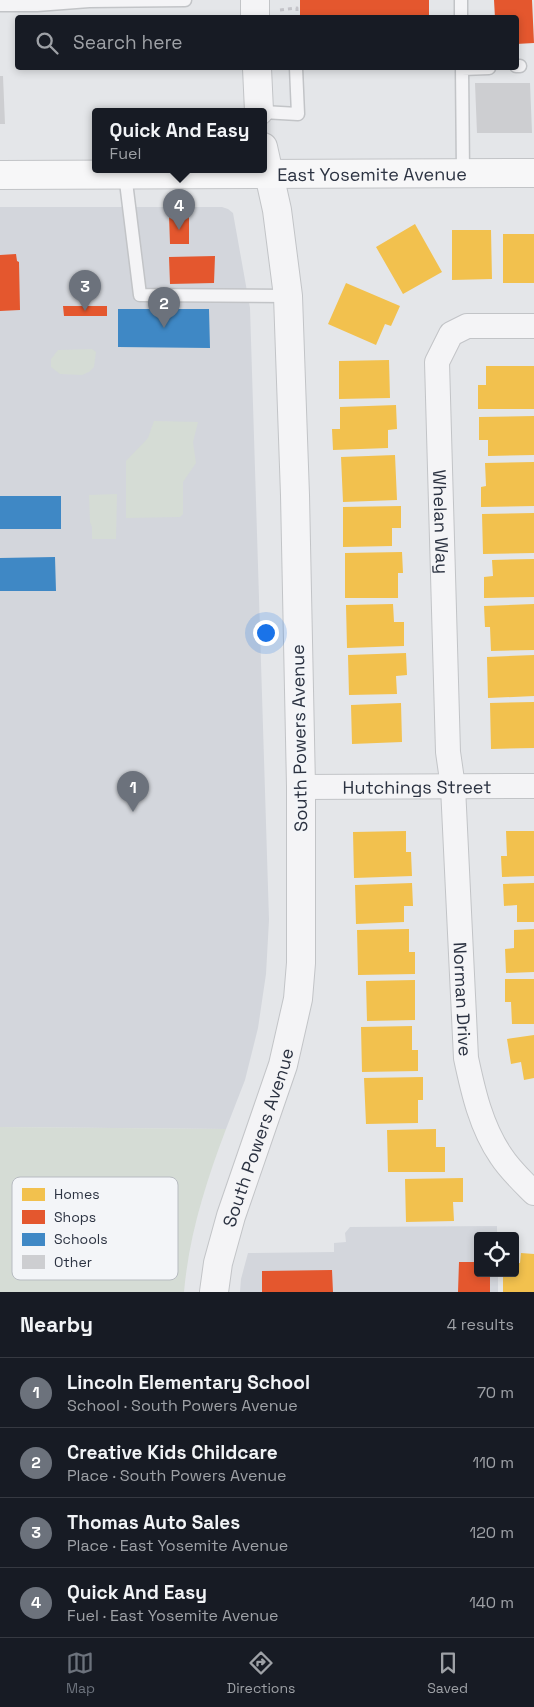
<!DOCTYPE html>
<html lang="en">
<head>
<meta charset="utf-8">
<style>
  :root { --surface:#171b24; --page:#20242c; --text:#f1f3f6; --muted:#9ea1a6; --line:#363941; --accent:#6c727c }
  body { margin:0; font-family:"Space Grotesk",sans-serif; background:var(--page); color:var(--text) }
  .controls { position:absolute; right:15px; bottom:15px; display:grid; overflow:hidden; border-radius:5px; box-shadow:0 2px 8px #0003 }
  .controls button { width:45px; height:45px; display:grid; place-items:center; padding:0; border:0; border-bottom:1px solid var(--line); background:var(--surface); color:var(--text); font:25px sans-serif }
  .you { position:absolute; left:265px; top:632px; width:18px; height:18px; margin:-12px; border:4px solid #fff; border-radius:50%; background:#1a73e8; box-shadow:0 0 0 8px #1a73e833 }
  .badge { display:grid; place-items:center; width:32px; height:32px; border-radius:50%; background:var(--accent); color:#fff; font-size:16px; font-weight:700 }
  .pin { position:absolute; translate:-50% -41px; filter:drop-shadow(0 1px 2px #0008) }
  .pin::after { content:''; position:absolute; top:26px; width:18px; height:15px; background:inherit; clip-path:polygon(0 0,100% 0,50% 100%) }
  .popup { position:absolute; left:92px; top:108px; width:175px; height:65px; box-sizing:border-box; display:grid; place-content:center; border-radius:5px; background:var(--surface); filter:drop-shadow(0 1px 4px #0005); font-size:16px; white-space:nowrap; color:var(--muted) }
  .popup b { font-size:19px; color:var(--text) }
  .popup::after { content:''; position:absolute; left:50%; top:100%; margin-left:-10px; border:10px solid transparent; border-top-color:var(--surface) }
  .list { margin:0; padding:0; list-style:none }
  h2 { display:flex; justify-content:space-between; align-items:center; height:65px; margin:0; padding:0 20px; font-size:21px }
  h2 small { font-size:16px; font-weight:400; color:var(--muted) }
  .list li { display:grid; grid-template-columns:32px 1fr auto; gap:15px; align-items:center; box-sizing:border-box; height:70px; padding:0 20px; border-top:1px solid var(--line) }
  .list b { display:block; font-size:19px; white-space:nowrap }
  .list p { margin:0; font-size:16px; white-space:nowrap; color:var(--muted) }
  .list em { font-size:16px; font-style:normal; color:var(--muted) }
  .icon { flex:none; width:28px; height:28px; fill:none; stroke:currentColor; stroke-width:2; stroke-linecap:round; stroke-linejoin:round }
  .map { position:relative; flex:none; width:534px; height:1292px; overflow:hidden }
  .search { position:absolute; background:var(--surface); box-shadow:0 2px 8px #0003; left:15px; right:15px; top:15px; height:55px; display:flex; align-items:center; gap:12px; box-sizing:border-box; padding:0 18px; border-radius:5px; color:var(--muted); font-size:19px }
  .sheet { height:345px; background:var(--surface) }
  nav { display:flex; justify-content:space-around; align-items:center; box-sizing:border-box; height:70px; border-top:1px solid var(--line); background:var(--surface); font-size:14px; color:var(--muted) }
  nav a { display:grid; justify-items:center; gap:2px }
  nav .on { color:var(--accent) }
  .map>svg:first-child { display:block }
  .built { fill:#d3d6dc }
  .green { fill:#d5dcd5 }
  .water { fill:#b5c2d2 }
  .homes { fill:#f2c14e }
  .shops { fill:#e4572e }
  .schools { fill:#3f88c5 }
  .building { fill:#cdced1 }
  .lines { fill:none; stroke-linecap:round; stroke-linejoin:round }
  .service-casing { stroke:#c2c4c7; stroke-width:15 }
  .minor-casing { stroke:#c2c4c7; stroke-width:26 }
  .tertiary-casing { stroke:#c2c4c7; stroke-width:30 }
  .secondary-casing { stroke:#c2c4c7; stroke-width:30 }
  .path { stroke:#c4c4c9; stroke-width:3; stroke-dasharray:4 4; stroke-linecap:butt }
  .service { stroke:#f4f4f6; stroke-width:12 }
  .minor { stroke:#f4f4f6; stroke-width:24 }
  .tertiary { stroke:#f4f4f6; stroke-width:28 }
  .secondary { stroke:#f7f7f8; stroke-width:28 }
  .labels { text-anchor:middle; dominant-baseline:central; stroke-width:5; stroke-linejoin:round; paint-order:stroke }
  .street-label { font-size:18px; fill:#2c3342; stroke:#f3f5f8 }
  .key { fill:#f3f5f8; stroke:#b7bbc1; stroke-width:1 }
  .key-label { font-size:14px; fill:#2c3342 }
</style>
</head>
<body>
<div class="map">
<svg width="534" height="1292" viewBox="0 0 534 1292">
  <rect width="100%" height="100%" fill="#e4e6e9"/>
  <!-- built -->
  <path class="built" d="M0 207H222L228 209 233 213 250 308 269 920 266 974 258 1028 245 1080 226 1129 0 1127Z
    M497 1226V1236H478V1273H498V1292H240L241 1279 248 1253 334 1252V1243L346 1242 345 1233 350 1227Z"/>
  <!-- green -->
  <path class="green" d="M92 349 96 352 94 367 89 372 82 375 60 374 51 367V359L58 350Z
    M154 421 198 422 193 442 196 463 183 482V514L180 517 126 518V461L148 438Z
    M117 494 116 539H92V527L90 522 89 495Z
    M0 1127 226 1129C206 1182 189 1235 184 1292H0Z"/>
  <!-- water -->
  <path class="water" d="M148 1214V1252L79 1253V1215Z"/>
  <!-- homes -->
  <path class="homes" d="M415 224 442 272 403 294 376 247Z
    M452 230H491L492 279 452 280Z
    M503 234H534V283H503Z
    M346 283 400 306 391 326 385 324 376 345 328 324Z
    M389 360 390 398 339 399V361Z
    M486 366H534V409H478V385H486Z
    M396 405 397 429 388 430V448L333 450 332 429H340V407Z
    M534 416V455L488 456V440H479V417Z
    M395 455 397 500 343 502 341 457Z
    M534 462V506L481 507V487L486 486 485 463Z
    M401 506V528H392V546L343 547V507Z
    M534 513V553L483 554 482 514Z
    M402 552 403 573H398V598H345V553Z
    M534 559V597L484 598V577L493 576 492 560Z
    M393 604 394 622H404V646L347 648 346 605Z
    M534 604V650L491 651 490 627H485L484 606Z
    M406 653 407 675 396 676 397 694 349 695 348 655Z
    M534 655V696L488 698 487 657Z
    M534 702V748L491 749 490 703Z
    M401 703 402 742 352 744 351 705Z
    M406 831V852H411L412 876 354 878 353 832Z
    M506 831H534V876L502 877 501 856H507Z
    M412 883 413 906H404V922L356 924 355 885Z
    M534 883V922H517V905L504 906 503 884Z
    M409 929V952H415V974L358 975 357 930Z
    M534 929V972L506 973 505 949 514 948V930Z
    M505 979H534V1024H512L511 1002H505Z
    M415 980V1020L367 1021 366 981Z
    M412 1026V1050H418V1071L362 1072 361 1027Z
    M534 1035V1078L524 1080 521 1062 511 1064 507 1039Z
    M423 1077V1100H418V1123L366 1124 364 1078Z
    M436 1129V1147H445V1172H388L387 1130Z
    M463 1178V1202H453L454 1221 406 1222 405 1179Z
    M521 1253 534 1254V1292H503V1273H515V1263H520Z"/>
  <!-- shops -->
  <path class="shops" d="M300 0H429V18H300Z
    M494 0H532L534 43 516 44V18H495Z
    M189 215V244H170L169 216Z
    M16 254 17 261 19 262 20 310 0 311V255Z
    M215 256 214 283 170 284 169 257Z
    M63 306H107V316H64Z
    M459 1262H478V1273H490V1292H458Z
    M332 1270 333 1292H262V1271Z"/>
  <!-- schools -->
  <path class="schools" d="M118 309H209L210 348 118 347Z
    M0 496H61V529H0Z
    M55 557 56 591H0V558Z"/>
  <!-- building -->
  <path class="building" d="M0 76H3L5 124H0Z
    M475 83H530L532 133H477Z"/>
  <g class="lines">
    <defs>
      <path id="service" d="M461 0V18
        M0 5H37L89 1 185 0
        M516 66H520
        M462 68 463 173
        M462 69 489 68
        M263 112 298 114 296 68
        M125 174 140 295 288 296"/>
      <g id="minor">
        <path id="s1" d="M534 326H467L451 334 437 362 448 752 453 787 466 1058C473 1091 481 1127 501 1156 510 1170 522 1181 534 1193"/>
        <path id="s2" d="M301 787 534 786"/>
      </g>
      <g id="tertiary">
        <path d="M255 0V18"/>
        <path d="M257 68 259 111"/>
        <path id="s3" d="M214 1292 218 1263 231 1216 283 1065 298 999 301 963V787L295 495 288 296 277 210 263 147"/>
      </g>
      <g id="secondary">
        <path id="s4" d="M0 175 534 173"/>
      </g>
    </defs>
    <!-- service casing -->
    <use href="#service" class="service-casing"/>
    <!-- minor casing -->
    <use href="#minor" class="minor-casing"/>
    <!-- tertiary casing -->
    <use href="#tertiary" class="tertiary-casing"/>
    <!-- secondary casing -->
    <use href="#secondary" class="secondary-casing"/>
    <!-- path -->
    <path class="path" d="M280 10 297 8V18"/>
    <!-- service -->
    <use href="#service" class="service"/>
    <!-- minor -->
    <use href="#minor" class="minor"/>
    <!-- tertiary -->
    <use href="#tertiary" class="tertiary"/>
    <!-- secondary -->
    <use href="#secondary" class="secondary"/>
  </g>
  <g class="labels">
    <!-- street labels -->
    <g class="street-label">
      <text stroke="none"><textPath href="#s4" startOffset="372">East Yosemite Avenue</textPath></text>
      <text stroke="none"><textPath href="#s1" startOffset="276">Whelan Way</textPath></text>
      <text transform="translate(299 738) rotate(-91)">South Powers Avenue</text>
      <text stroke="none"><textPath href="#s2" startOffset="116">Hutchings Street</textPath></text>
      <text stroke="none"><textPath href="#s1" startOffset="754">Norman Drive</textPath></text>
      <text stroke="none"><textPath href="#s3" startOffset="161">South Powers Avenue</textPath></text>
    </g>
  </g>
  <!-- legend -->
  <rect x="12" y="1177" width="166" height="103" rx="8" class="key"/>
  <rect x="22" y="1188" width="23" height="13" fill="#f2c14e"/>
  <rect x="22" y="1210" width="23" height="14" fill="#e4572e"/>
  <rect x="22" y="1233" width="23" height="13" fill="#3f88c5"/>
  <rect x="22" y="1255" width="23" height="14" fill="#cdced1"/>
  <g class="key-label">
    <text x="54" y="1199">Homes</text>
    <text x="54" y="1222">Shops</text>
    <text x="54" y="1244">Schools</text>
    <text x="54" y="1267">Other</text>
  </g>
</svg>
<div class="controls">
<button><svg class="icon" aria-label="locate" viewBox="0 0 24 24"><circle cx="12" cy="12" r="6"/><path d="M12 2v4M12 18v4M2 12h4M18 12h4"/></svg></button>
</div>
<div class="you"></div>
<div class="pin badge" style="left:133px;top:812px">1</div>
<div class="pin badge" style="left:164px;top:328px">2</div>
<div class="pin badge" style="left:85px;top:311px">3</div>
<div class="pin badge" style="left:179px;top:230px">4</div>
<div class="popup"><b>Quick And Easy</b>Fuel</div>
<div class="search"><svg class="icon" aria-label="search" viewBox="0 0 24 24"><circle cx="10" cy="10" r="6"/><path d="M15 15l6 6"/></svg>Search here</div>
</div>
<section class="sheet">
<h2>Nearby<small>4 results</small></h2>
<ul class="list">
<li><span class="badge">1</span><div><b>Lincoln Elementary School</b><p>School · South Powers Avenue</p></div><em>70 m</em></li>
<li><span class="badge">2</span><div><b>Creative Kids Childcare</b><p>Place · South Powers Avenue</p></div><em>110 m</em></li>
<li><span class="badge">3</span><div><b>Thomas Auto Sales</b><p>Place · East Yosemite Avenue</p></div><em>120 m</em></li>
<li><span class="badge">4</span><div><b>Quick And Easy</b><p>Fuel · East Yosemite Avenue</p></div><em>140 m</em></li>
</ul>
</section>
<nav>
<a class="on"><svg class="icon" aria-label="map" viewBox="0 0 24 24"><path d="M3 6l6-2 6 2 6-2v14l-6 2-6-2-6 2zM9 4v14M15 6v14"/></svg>Map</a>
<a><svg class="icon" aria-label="directions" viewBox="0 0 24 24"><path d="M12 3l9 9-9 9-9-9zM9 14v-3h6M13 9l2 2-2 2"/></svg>Directions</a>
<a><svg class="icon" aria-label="saved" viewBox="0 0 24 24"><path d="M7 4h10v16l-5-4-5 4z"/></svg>Saved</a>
</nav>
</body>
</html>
